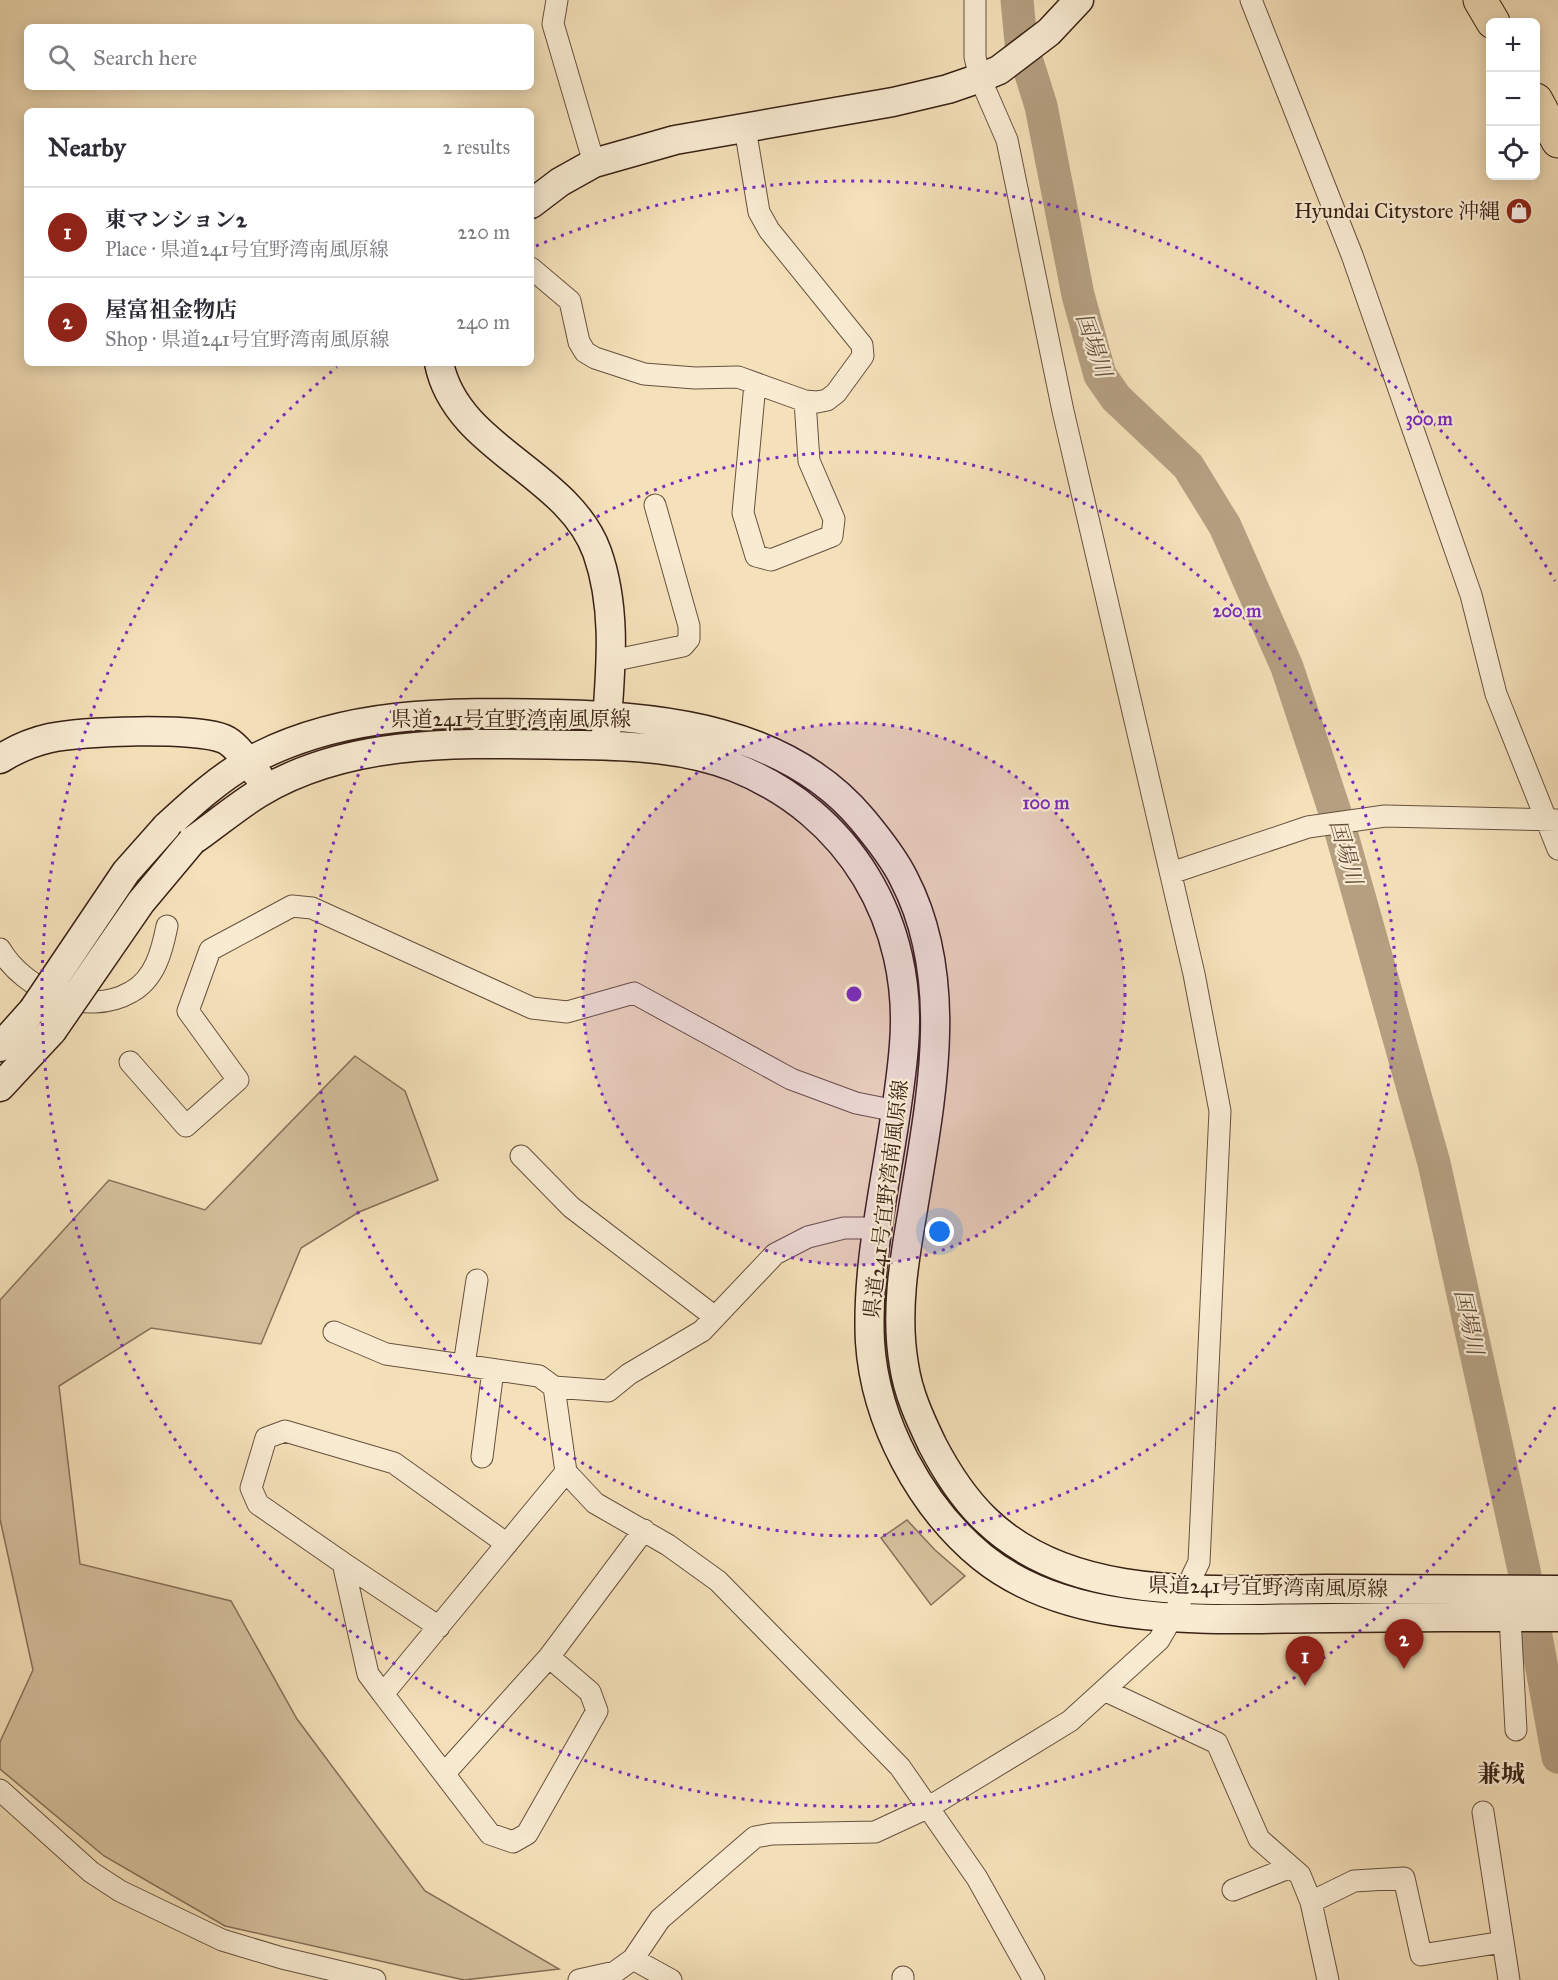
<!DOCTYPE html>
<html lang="en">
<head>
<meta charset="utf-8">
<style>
  :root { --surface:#fff; --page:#f2f2f3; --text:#2b2b33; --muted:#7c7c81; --line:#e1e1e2; --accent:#8f2418 }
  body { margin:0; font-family:"IM FELL Great Primer","Noto Serif JP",serif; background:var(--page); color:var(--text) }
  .controls { position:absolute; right:18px; top:18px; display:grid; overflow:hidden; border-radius:9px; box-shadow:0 3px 15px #0003 }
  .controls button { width:54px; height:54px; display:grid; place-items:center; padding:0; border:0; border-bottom:2px solid var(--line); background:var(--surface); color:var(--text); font:30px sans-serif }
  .you { position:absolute; left:940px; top:1232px; width:21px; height:21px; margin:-15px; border:4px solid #fff; border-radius:50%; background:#1a73e8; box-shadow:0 0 0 9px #1a73e833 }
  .badge { display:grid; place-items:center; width:39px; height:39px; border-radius:50%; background:var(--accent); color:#fff; font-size:20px; font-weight:700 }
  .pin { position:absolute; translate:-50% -50px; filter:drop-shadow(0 2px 3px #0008) }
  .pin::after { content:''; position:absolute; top:32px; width:21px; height:18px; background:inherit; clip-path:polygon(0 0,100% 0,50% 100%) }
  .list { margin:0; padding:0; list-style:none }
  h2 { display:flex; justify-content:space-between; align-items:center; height:78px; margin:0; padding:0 24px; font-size:26px }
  h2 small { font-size:20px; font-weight:400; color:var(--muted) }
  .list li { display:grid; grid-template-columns:39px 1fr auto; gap:18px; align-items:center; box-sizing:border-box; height:90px; padding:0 24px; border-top:2px solid var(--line) }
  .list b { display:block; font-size:22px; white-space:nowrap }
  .list p { margin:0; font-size:20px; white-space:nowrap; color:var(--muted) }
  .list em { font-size:20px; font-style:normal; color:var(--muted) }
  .icon { flex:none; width:33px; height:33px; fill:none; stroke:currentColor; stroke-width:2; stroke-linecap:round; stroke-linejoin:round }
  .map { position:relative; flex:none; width:1558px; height:1980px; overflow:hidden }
  .search { position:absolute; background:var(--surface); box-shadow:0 3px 15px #0003; left:24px; top:24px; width:510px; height:66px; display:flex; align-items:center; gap:15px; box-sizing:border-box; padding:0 21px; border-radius:9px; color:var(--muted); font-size:22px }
  .panel { position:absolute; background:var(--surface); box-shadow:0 3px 15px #0003; left:24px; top:108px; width:510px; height:258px; border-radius:9px }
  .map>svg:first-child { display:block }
  .green { fill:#d4c09d; stroke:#867059; stroke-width:1.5 }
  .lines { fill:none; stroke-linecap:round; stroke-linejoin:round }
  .river { stroke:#b49f81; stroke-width:33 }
  .street-casing { stroke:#67513e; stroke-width:23 }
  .secondary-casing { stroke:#382115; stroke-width:31 }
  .highway-casing { stroke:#382115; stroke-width:35 }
  .street { stroke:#f8ebd2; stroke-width:21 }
  .secondary { stroke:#f8ebd2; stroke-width:28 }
  .highway { stroke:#f4e0b9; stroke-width:33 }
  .secondary-bridge-casing { stroke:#382115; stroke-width:31; stroke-linecap:butt }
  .secondary-bridge { stroke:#f8ebd2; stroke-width:28 }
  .ring { fill:none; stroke:#7b2cbf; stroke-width:3; stroke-dasharray:3 6 }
  .labels { text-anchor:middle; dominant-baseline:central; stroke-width:4.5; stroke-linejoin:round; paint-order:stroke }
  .poi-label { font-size:21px; fill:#382115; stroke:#f8ebd2; text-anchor:end }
  .street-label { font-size:21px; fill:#382115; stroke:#f8ebd2 }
  .water-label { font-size:22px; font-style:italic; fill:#634d3b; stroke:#f8ebd2 }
  .quarter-label { font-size:24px; font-weight:bold; fill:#382115; stroke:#f8ebd2 }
  .centre { fill:#7b2cbf; stroke:#f8ebd2; stroke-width:3 }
  .ring-label { font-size:18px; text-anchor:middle; font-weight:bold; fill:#7b2cbf; stroke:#f8ebd2; stroke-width:4.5; stroke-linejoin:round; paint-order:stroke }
</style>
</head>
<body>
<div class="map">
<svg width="1558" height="1980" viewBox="0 0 1558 1980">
  <rect width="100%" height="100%" fill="#f4e0b9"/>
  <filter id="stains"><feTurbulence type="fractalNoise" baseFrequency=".00333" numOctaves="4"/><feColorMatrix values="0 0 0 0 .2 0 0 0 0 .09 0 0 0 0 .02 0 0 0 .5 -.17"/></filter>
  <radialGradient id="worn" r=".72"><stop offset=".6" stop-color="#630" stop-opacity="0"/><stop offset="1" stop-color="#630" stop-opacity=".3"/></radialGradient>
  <!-- green -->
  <path class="green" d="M355 1056 405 1091 438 1180 359 1212 301 1248 261 1344 151 1328 59 1386 80 1564 231 1601 297 1719 425 1891 559 1969 464 1980 225 1926 104 1856 0 1769V1742L33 1670 0 1519V1300L109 1180 205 1210Z
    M907 1520 935 1550 965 1576 931 1605 881 1538Z"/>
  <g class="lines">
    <!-- river -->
    <path class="river" d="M1017 0 1021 42 1041 106 1078 295 1100 375 1116 398 1188 466 1225 526 1287 667 1338 821 1434 1163 1524 1570 1558 1757"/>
    <defs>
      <path id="street" d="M557 0 553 24 594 163
        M1251 0 1352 255 1471 595 1496 694 1558 849
        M531 268 570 301 579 342 585 352 595 358 644 374 695 378 738 377 805 401 817 402 827 400 836 393 863 356 862 345 769 230 759 212 745 128
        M755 384 743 513 756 556 771 560 832 536 834 519 809 461 805 401
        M611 661 683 646 689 639V626L655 505
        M1171 873 1308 827 1385 816 1558 820
        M0 949C24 990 86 1018 131 992 155 979 162 951 167 926
        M130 1062 186 1126 238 1080 188 1011 210 950 292 906 312 908 532 1008 567 1012 634 993 791 1079 856 1103 896 1111
        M521 1156 571 1207 715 1317
        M879 1228H844L808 1237 775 1254 702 1331 629 1374 608 1391 554 1387 566 1472 595 1503 668 1545 718 1581 900 1767 977 1878 1034 1980
        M334 1332 386 1354 539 1376 554 1387
        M464 1365 477 1280
        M482 1457 493 1370
        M343 1563 439 1627
        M1510 1617 1516 1730
        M549 1657 590 1692 597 1711 527 1834 513 1842 490 1834 383 1694 566 1472
        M1104 1690 1217 1743 1259 1839 1300 1875 1311 1902 1328 1980
        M383 1694 368 1674 343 1563 258 1504 251 1488 266 1438 285 1431 394 1463 507 1544
        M444 1774 549 1657 644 1530
        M0 1790 91 1872 120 1891 222 1940 282 1958 375 1980
        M1483 1812 1509 1980
        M1233 1890 1291 1867
        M1311 1902 1354 1881 1404 1878 1421 1955 1503 1942
        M633 1959 671 1980
        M903 1977V1980
        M579 1980 615 1972 633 1959 660 1919 755 1837 772 1834 875 1832 929 1807 1070 1721 1159 1640 1173 1616 1199 1562 1220 1111 1194 974 1063 411 1007 140 980 78 975 57V0"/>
      <path id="secondary" d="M531 204 560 182 594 163 675 140 893 102 948 89 980 78 999 70 1049 32 1079 0
        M439 363C456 449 568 472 597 552 618 611 610 674 606 734
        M0 759C16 749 32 742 50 738 81 731 197 727 224 739 238 745 248 764 258 775
        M166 827C191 804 218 779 248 762 342 710 450 712 555 714 664 716 787 730 862 819 877 837 894 858 904 879 957 981 930 1103 913 1209 904 1260 895 1314 904 1365 908 1393 920 1419 932 1444 947 1473 963 1498 986 1520 1074 1605 1216 1589 1327 1589 1404 1589 1481 1589 1558 1590
        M192 841C214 826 236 807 259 793 355 735 474 744 582 745 632 746 687 748 734 767 850 813 914 923 904 1045 897 1141 865 1248 870 1342 875 1422 921 1507 982 1557 1075 1632 1219 1618 1331 1618 1407 1617 1482 1617 1558 1617
        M0 1047 33 1010
        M0 1087 52 1031"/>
      <path id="highway" d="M1480 0 1493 22
        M1536 100 1558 141"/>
    </defs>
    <!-- street casing -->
    <use href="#street" class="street-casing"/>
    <!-- secondary casing -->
    <use href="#secondary" class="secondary-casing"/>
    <!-- highway casing -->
    <use href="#highway" class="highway-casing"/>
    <!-- street -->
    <use href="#street" class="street"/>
    <!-- secondary -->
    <use href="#secondary" class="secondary"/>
    <!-- highway -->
    <use href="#highway" class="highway"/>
    <defs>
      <path id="secondary-bridge" d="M33 1010 126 872 166 827
        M52 1031 141 902 192 841"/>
    </defs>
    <!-- secondary-bridge casing -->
    <use href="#secondary-bridge" class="secondary-bridge-casing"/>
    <!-- secondary-bridge -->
    <use href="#secondary-bridge" class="secondary-bridge"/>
  </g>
  <!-- distance rings -->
  <circle cx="854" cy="994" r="271" fill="#7b2cbf" fill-opacity=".12"/>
  <g class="ring">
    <circle cx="854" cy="994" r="271"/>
    <circle cx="854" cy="994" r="542"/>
    <path d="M1555 1407A813 813 0 1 1 337 367M536 246A813 813 0 0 1 1555 581"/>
  </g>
  <!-- icons -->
  <defs>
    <symbol id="shop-disc" viewBox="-11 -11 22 22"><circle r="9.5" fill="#8f2418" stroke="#f8ebd2"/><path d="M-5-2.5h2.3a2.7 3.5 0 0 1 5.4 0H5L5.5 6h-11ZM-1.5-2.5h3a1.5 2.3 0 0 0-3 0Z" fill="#fff"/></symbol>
  </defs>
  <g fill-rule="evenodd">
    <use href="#shop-disc" x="1504" y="196" width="30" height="30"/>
  </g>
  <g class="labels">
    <!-- poi labels -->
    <g class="poi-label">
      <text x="1500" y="211">Hyundai Citystore 沖縄</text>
    </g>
    <!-- street labels -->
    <g class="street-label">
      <text x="511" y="719">県道241号宜野湾南風原線</text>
      <text transform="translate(886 1199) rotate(-83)">県道241号宜野湾南風原線</text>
      <text transform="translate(1268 1587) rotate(1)">県道241号宜野湾南風原線</text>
    </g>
    <!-- water labels -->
    <g class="water-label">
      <text transform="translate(1094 345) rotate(71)">国場川</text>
      <text transform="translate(1346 852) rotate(74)">国場川</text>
      <text transform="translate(1469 1322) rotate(78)">国場川</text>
    </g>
    <!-- quarter labels -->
    <g class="quarter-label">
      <text x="1501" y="1774">兼城</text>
    </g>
  </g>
  <circle cx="854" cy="994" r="9" class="centre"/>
  <g class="ring-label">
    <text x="1429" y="425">300 m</text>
    <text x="1237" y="617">200 m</text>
    <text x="1046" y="809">100 m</text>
  </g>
  <rect width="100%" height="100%" filter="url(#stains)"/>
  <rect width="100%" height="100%" fill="url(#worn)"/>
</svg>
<div class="controls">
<button>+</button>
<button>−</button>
<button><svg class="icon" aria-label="locate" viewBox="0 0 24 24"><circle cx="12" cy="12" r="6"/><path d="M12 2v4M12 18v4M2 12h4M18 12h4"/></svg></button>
</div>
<div class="you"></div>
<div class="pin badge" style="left:1305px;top:1686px">1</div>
<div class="pin badge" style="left:1404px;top:1669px">2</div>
<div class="search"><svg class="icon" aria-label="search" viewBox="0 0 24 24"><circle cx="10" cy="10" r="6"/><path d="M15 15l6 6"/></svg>Search here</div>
<section class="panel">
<h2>Nearby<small>2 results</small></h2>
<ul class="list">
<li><span class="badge">1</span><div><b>東マンション2</b><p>Place · 県道241号宜野湾南風原線</p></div><em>220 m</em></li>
<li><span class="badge">2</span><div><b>屋富祖金物店</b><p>Shop · 県道241号宜野湾南風原線</p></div><em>240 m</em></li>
</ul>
</section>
</div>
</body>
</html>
